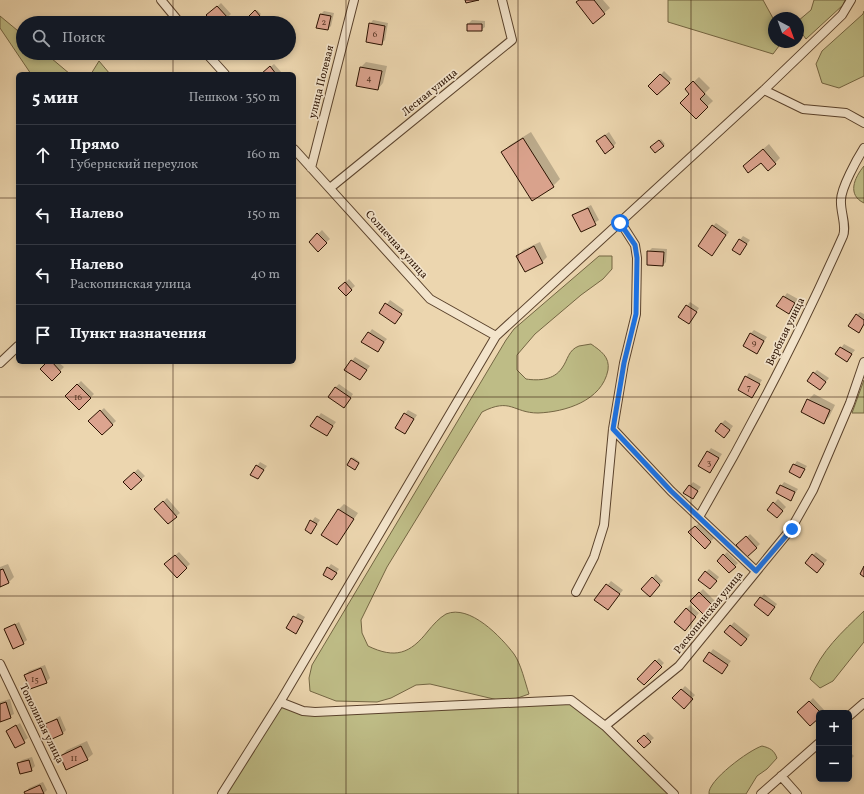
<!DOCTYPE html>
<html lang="ru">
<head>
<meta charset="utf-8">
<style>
  :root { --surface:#171b24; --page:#20242c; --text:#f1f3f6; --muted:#9ea1a6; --line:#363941 }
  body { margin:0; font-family:Vollkorn,serif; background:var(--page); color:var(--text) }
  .controls { position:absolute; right:12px; bottom:12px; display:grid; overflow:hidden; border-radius:6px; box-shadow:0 2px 6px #0003 }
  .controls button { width:36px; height:36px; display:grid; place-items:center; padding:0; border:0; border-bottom:1px solid var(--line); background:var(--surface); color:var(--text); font:20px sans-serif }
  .compass { position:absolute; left:768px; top:12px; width:36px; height:36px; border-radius:50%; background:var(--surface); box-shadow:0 2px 6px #0003; rotate:139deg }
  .stop { position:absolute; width:12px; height:12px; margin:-9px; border:3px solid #1a73e8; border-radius:50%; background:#fff }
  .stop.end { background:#1a73e8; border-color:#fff; box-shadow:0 1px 4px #0008 }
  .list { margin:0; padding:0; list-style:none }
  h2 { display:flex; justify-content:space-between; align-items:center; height:52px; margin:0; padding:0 16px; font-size:17px }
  h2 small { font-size:13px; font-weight:400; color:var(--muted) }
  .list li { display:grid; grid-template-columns:26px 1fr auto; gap:12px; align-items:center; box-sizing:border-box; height:60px; padding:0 16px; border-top:1px solid var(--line) }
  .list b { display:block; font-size:15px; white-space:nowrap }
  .list p { margin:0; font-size:13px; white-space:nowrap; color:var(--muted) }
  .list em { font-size:13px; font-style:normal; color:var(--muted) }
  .icon { flex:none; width:22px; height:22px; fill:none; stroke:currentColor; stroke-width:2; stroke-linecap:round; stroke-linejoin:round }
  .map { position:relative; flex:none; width:864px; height:794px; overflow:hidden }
  .search { position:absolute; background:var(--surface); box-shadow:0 2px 6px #0003; left:16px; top:16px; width:280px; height:44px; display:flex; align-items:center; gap:10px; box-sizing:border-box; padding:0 14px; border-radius:22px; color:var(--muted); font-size:15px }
  .panel { position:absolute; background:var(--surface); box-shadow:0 2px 6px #0003; left:16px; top:72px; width:280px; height:292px; border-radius:6px }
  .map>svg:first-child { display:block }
  .green { fill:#bebc86; stroke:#746643 }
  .shadow { fill:#0003 }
  .building { fill:#dca48f; stroke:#2a1100 }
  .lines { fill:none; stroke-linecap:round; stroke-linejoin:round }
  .street-casing { stroke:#5a422c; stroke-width:10 }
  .street { stroke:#f3e4cb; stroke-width:8 }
  .route { stroke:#1a73e8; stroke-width:5 }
  .grid { fill:none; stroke:#2a1100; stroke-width:1; stroke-opacity:0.55 }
  .labels { text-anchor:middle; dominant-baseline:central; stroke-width:3.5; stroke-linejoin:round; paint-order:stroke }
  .number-label { font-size:9px; fill:#563624 }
  .street-label { font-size:11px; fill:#2a1100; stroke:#f3e4cb }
</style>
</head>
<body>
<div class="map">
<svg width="864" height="794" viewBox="0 0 864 794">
  <rect width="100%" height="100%" fill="#ecd6af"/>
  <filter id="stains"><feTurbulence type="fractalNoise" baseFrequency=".005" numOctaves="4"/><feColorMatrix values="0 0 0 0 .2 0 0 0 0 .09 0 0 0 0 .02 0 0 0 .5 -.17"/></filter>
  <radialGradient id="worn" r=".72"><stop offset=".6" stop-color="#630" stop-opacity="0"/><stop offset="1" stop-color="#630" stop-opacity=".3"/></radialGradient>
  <!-- green -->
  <path class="green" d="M668 0H763L774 20V42H782L773 54 668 22Z
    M814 0H845L843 5 806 39 798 28V21L811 10Z
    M864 11V76L839 88 822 83 816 64 822 51 863 14Z
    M0 16 23 35V53H45L70 74H31L0 28Z
    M99 61 110 74H91Z
    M864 166V203C847 195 854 178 864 166Z
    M599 256H612V269L603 279 581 295 535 334 517 355V370L526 379C539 381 554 380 562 368 568 360 568 350 579 346 583 345 587 345 591 344 601 351 610 357 608 370 602 401 565 412 538 413 513 413 511 397 482 412L387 567 361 620 362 633 368 646C395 659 410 654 428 631 433 625 439 618 446 614 470 604 501 637 514 654 521 664 525 682 529 694L512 700H498L430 684 416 685 391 698 377 702 336 701 310 691 309 678 312 665 506 340 514 329Z
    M864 380V413H852Z
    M864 611V642L833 681 820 688 810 679C822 650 841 633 864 611Z
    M571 700 587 713 668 794H222L280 702 315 712Z
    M762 746C770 748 774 750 777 758L767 769 757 776 746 794H709C707 781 749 750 762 746Z"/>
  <!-- shadow -->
  <path class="shadow" d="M580 0H603L610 8 604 13Z
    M221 3 231 14 221 23H215L208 15Z
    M257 10 261 14 253 21 249 17Z
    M324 11 334 13 331 26 328 29 318 27 321 14Z
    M373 20 388 23 385 40 381 44 370 24Z
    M472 20 485 21V27L481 30H468V24Z
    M366 62 387 66 383 83 378 89 361 67Z
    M274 64 283 74H262Z
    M664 71 672 79 657 94 650 86Z
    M699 77 710 88 705 93 713 101 696 117 690 94 686 89Z
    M531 132 560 179 553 186 503 152 510 145Z
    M609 132 616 143 613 147 601 138Z
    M661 139 665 144 656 152 653 146Z
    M769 144 780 158 775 163 749 161Z
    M591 205 599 220 581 231 573 215Z
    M716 223 729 232 712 254 713 226Z
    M322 230 330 239 318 250 310 242Z
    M743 236 750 240 740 254 733 249Z
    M540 242 547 257 542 262 518 256 523 250Z
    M652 248 667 249 666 262 663 265 648 252Z
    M349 279 355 286 346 294 340 288Z
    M787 293 798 299 788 312 778 306Z
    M390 300 404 310 398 319 380 313Z
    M690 302 699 308 692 319 680 316Z
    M860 312 864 314V325L858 332 857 315Z
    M372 329 387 339 377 351 363 342Z
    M754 330 767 337 757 352 751 333Z
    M844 344 855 350 847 360 837 354Z
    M355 357 370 366 360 379 346 369Z
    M49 362H58L64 367 52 379Z
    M817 370 829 378 823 385 814 373Z
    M749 373 762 380 752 396 746 377Z
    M81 381 94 394 79 409 66 396Z
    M339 384 353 394 347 403 335 388Z
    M814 394 835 405 829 417 824 422 808 400Z
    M104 408 116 421 102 434 90 421Z
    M408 410 417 415 405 433V414Z
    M321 413 336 422 326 435 312 425Z
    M725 420 733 426 728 433 721 424Z
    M711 448 722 454 710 472 708 452Z
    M353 457 360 462 355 469 352 459Z
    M797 461 807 466 800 476 790 471Z
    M260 462 267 466 258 478 257 466Z
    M138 469 145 476 131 489 124 482Z
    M693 482 701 487 692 498 684 493Z
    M784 482 798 489 791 499 777 492Z
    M167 498 180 513 168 523 159 506Z
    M778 499 786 507 780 513 769 509Z
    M344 504 358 513 337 544 338 510Z
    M315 517 320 520 311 533 306 530Z
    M699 523 714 538 705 548 690 532Z
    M750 534 760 544 747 556 738 545Z
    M179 552 190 564 177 576 166 564Z
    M727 552 738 563 729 572 718 561Z
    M816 552 827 560 817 572 813 555Z
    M8 564 14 577 9 582 0 586V567Z
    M331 564 339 569 332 579 328 568Z
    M709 569 719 577 713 585 706 572Z
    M656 574 663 581 650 596 642 589Z
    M611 581 623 590 611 605 596 599Z
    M703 589 716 602 704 614 691 601Z
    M764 594 777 604 772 611 755 605Z
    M690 605 699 613 688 626 686 609Z
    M298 613 305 617 295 632 288 628Z
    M19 622 27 640 23 643 5 630Z
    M734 622 750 635 745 642 726 632Z
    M713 649 731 661 725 669 704 661Z
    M659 658 664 663 644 684 639 679Z
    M45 665 50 678 46 682 25 675 29 671Z
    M685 686 695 695 684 707 674 698Z
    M813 698 825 711 819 713V717L799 712Z
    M10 699 14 714 0 721V702Z
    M60 716 66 730 63 733 46 724Z
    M20 723 28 738 15 747 7 731Z
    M648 732 654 738 644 747 639 741Z
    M87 741 93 754 87 759 61 756 67 750Z
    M849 751 854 756 849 761Z
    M32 757 35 766 31 770 18 764 22 760Z
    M43 782 47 790 44 793 26 794V792L29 788Z"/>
  <!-- building -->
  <path class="building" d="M465 0H479L466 3Z
    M579 0H594L605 14 593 24 576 2Z
    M217 6 228 18 222 23H214L206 15Z
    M255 10 260 16 253 22 248 17Z
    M320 14 331 16 328 30 316 28Z
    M369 23 385 26 382 45 366 42Z
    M467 24H482V31H467Z
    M270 66 276 74H261Z
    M360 67 382 71 378 90 356 86Z
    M660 74 670 83 657 95 648 86Z
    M693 81 705 94 700 99 708 107 696 119 680 103 689 94 685 89Z
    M605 135 614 147 605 154 596 141Z
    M523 138 554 187 532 201 501 152Z
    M659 140 664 146 655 153 650 147Z
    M763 149 776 164 768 171 761 163 748 173 743 166Z
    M588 208 596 225 581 232 572 215Z
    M712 225 726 235 712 256 698 246Z
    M317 233 327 243 318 252 309 242Z
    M739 239 747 244 740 255 732 250Z
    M534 246 543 263 525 272 516 256Z
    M647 251 664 252 663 266 647 265Z
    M345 282 352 290 346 296 338 288Z
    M783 296 795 303 789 314 776 306Z
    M385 303 402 314 395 324 379 313Z
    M686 305 697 312 689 324 678 317Z
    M856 314 864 320V324L859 333 848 326Z
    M368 332 384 342 378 352 361 342Z
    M750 333 764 341 757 354 743 346Z
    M840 347 852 354 847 362 835 354Z
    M351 360 367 370 360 380 344 370Z
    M47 362H52L61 372 52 381 40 369Z
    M813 372 826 382 820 390 807 381Z
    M745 376 760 384 752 398 738 390Z
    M77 384 91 398 79 410 65 396Z
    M335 387 351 398 344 408 328 397Z
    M807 399 830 410 824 424 801 412Z
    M100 410 113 425 102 435 88 421Z
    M404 413 414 419 405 434 395 428Z
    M317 416 333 426 327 436 310 426Z
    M721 423 730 430 724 438 715 431Z
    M707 451 719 458 710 473 698 466Z
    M351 458 359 463 355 470 347 465Z
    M793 464 805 469 800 478 789 472Z
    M256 465 264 470 258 479 250 475Z
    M134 472 142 480 131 490 123 482Z
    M689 485 698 491 693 499 683 493Z
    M780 485 795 492 791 501 776 493Z
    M163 501 177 517 168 524 154 509Z
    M773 502 783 511 777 518 767 510Z
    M338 509 354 519 337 545 321 535Z
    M310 520 317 524 311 534 305 530Z
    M695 526 711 542 705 549 688 532Z
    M746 536 757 548 747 557 736 545Z
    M723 554 736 567 729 573 717 561Z
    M812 554 824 564 817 573 805 563Z
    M175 555 187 568 177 578 164 564Z
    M864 566V577L860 574Z
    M327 567 337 573 332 580 323 575Z
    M3 569 9 583 0 587V570Z
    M705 571 717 581 710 589 698 580Z
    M652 577 660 585 650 597 641 589Z
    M606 584 620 594 608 610 594 600Z
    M699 592 713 606 704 615 690 601Z
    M760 597 775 607 768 616 754 605Z
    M686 608 696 617 685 631 674 622Z
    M293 616 303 621 296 634 286 628Z
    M15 624 24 644 13 649 4 629Z
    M730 625 747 639 741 646 724 632Z
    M709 652 728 665 722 674 703 661Z
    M655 660 662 667 644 685 637 679Z
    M41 668 47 683 30 689 24 675Z
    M681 689 693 699 684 709 672 698Z
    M809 701 821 713H819V718L810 726 797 712Z
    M6 702 11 718 0 722V704Z
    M57 719 63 734 52 739 45 724Z
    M16 725 25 743 15 748 6 731Z
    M644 735 651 742 644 748 637 741Z
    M81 746 88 760 66 770 60 756Z
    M29 760 32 771 20 774 17 763Z
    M40 785 44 794H25L24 792Z"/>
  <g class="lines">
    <defs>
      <path id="street" d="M161 0 180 23
        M206 53 225 74
        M764 90 803 109 846 113 864 123
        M294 149 430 299 496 336
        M311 168 354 0
        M330 188 512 40 502 0
        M0 363 18 346
        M613 429 671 491 756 571
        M699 517C752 426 800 333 843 236 847 226 840 211 841 200 841 188 857 159 864 148
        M576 592 594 557 604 525 613 429 624 363 636 314 637 258 635 245 621 223
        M0 664 62 794
        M280 702 303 711 315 712 571 700 605 726 674 794
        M849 716 864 703
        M605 726 679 666 791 529 813 490 850 403 864 362
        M781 776 797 794
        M222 794 280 702 496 336 764 90 842 15 851 0
        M761 794 819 743"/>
    </defs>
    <!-- street casing -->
    <use href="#street" class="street-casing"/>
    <!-- street -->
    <use href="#street" class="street"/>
  </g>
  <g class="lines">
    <!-- route -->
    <path class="route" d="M620 223 635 245 637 258 636 314 624 363 613 429 671 491 756 571 792 529"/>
  </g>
  <!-- grid -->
  <path class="grid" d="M173 0V23M346 0V794M518 0V794M691 0V794M173 53V74M0 198H18M294 198H864M173 362V794M0 397H864M0 596H864"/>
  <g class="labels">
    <!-- number labels -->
    <g class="number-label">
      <text x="324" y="22">2</text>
      <text x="375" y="34">6</text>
      <text x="369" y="78">4</text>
      <text x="754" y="343">9</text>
      <text x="749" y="387">7</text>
      <text x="78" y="397">16</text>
      <text x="709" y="462">3</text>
      <text x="35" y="679">15</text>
      <text x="74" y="758">11</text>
    </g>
    <!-- street labels -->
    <g class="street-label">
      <text transform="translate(322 82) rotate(-76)">улица Полевая</text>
      <text transform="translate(430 93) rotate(-39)">Лесная улица</text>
      <text transform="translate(396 245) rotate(48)">Солнечная улица</text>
      <text transform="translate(786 332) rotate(-64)">Вербная улица</text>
      <text transform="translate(709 613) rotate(-51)">Раскопинская улица</text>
      <text transform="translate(41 724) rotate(64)">Тополиная улица</text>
    </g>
  </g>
  <rect width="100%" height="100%" filter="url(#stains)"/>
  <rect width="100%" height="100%" fill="url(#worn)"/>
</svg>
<div class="controls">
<button>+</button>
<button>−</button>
</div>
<svg class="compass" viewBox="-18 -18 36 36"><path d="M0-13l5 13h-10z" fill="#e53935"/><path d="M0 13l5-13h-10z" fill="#9ea1a6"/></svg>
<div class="stop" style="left:620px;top:223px"></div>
<div class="stop end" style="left:792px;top:529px"></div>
<div class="search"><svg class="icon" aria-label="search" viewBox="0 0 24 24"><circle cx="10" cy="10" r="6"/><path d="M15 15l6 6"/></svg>Поиск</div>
<section class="panel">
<h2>5 мин<small>Пешком · 350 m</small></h2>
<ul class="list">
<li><svg class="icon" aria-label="ahead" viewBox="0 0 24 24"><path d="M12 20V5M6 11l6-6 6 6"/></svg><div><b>Прямо</b><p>Губернский переулок</p></div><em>160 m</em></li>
<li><svg class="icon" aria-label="left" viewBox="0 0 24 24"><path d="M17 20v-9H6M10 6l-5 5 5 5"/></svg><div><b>Налево</b></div><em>150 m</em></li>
<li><svg class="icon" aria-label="left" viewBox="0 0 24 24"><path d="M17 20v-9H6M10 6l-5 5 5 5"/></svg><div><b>Налево</b><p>Раскопинская улица</p></div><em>40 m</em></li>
<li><svg class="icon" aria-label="arrive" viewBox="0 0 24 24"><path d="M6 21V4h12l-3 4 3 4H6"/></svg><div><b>Пункт назначения</b></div></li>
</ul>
</section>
</div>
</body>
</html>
